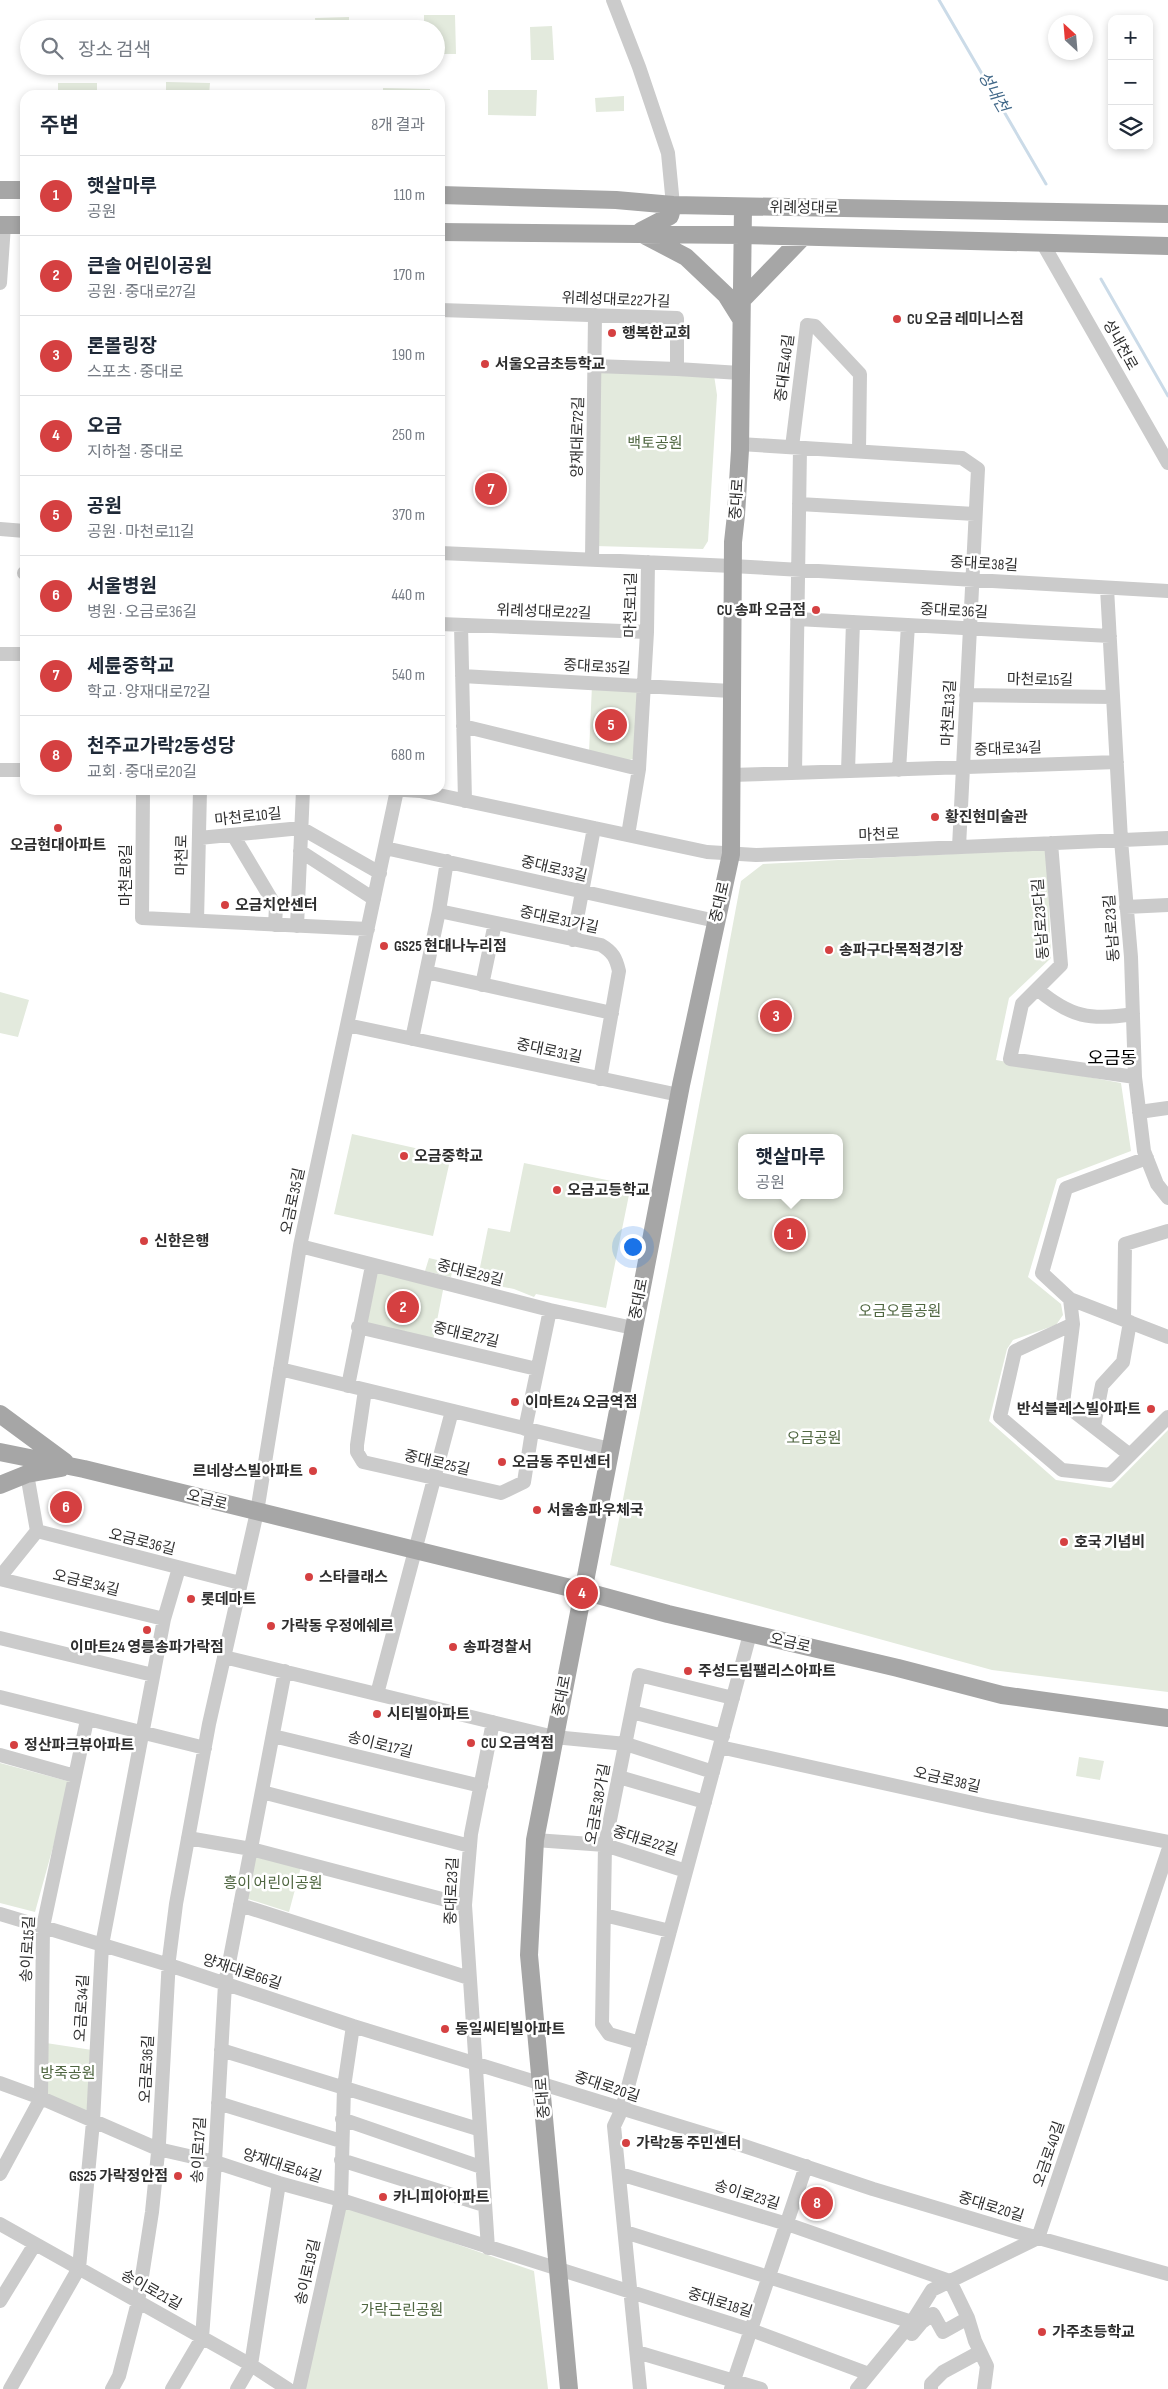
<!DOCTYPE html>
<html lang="ko">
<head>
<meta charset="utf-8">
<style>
  :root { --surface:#fff; --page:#f2f2f3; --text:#1f2937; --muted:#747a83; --line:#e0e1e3; --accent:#d54041 }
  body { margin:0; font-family:"Sofia Sans Condensed","Noto Sans KR",sans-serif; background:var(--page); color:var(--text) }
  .controls { position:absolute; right:15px; top:15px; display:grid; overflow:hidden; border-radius:10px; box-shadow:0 2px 8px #0003 }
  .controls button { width:45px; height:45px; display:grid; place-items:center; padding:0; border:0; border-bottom:1px solid var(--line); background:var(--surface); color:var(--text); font:25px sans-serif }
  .compass { position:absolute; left:1048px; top:15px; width:45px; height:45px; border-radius:50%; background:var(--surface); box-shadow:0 2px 8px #0003; rotate:334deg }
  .you { position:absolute; left:632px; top:1246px; width:18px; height:18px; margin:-12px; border:4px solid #fff; border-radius:50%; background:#1a73e8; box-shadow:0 0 0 8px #1a73e833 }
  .badge { display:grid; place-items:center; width:32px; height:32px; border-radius:50%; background:var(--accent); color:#fff; font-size:16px; font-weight:700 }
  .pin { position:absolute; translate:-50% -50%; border:2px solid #fff; box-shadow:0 1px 5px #0006 }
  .popup { position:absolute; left:738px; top:1134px; width:105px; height:65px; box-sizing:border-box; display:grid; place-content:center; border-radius:10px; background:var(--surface); filter:drop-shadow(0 1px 4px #0005); font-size:16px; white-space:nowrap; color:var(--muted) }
  .popup b { font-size:19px; color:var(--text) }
  .popup::after { content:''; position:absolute; left:50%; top:100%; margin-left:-10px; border:10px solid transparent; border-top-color:var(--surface) }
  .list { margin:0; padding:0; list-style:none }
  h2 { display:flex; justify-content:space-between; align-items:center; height:65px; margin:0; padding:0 20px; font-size:21px }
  h2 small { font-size:16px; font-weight:400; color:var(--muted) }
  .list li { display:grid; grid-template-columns:32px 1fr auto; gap:15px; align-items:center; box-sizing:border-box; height:80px; padding:0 20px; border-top:1px solid var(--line) }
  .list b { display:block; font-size:19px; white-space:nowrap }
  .list p { margin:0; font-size:16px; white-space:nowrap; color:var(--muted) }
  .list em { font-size:16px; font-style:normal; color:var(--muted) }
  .icon { flex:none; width:28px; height:28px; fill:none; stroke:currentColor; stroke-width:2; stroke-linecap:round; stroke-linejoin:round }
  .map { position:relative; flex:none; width:1168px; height:2389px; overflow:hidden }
  .search { position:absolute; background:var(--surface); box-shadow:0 2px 8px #0003; left:20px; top:20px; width:425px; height:55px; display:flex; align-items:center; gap:12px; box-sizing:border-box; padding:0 18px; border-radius:28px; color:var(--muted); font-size:19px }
  .panel { position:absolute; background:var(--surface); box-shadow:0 2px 8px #0003; left:20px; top:90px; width:425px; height:705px; border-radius:15px }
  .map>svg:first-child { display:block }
  .green { fill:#e3eadd; fill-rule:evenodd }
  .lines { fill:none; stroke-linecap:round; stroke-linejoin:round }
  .stream { stroke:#cbdbe8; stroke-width:3 }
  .minor { stroke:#cbcbcb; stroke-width:14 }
  .major { stroke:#a6a6a6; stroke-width:18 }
  .poi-dot { fill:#d54041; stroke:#fff; stroke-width:2 }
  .labels { text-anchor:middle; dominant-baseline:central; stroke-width:5; stroke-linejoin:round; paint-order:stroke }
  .street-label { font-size:15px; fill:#2e2e2e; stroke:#fff }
  .poi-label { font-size:15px; font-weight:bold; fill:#2e2e2e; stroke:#fff; text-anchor:start }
  .park-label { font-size:15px; fill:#4f6640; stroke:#fff }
  .water-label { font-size:16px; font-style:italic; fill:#436989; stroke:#fff }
  .quarter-label { font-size:18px; fill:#000; stroke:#fff }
</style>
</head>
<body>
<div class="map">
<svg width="1168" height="2389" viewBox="0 0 1168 2389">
  <rect width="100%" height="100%" fill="#fff"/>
  <!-- green -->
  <path class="green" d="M424 15H455L456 54H436V29H424Z
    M349 17V29H316L315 18Z
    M552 26 554 60H531L530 27Z
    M166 82 210 83 209 95H166Z
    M58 83H97V95H58Z
    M383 88 430 89V95H383Z
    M488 90H537L536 116 488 115Z
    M624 96V111L596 112 595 98Z
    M598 369 714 375 717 395 708 541 703 549 595 546Z
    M592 685 640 687 636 758 626 761 589 753Z
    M1047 849 1051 958 1009 998 996 1060 1121 1083 1131 1151 1057 1179 1028 1277 1061 1304 1063 1315 1056 1325 1013 1340 1007 1349 989 1421 1056 1480 1111 1488 1168 1430V1692L992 1670 610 1565 669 1266 741 881 763 864ZM741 1138H839V1195H741Z
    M0 992 29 1000 18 1037 0 1033Z
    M352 1134 451 1156 433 1236 334 1214Z
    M524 1163 631 1185 606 1308 536 1294 534 1297 514 1289 477 1282 488 1228 510 1232Z
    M429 1258 454 1264 451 1277 425 1271Z
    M375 1269 444 1285 433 1341 362 1326Z
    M1079 1757 1104 1761 1100 1780 1076 1776Z
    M0 1763 71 1782 35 1912 0 1903Z
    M254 1854 301 1867 289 1912 245 1898Z
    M46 2043 92 2050 87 2115 45 2096Z
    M344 2205 534 2271 548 2389H305Z"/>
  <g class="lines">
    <!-- stream -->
    <path class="stream" d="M939 0 1046 184
      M1101 279 1168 396"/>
    <!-- minor -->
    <path class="minor" d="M613 0 639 67 668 153 673 205
      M1043 244 1168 463
      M0 283 4 225
      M440 310 677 318V369L740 373
      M595 366 677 369
      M740 444 962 458 978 469 959 847
      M792 447 807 325 815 326 860 374 859 451
      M799 504 975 514
      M0 529 25 531
      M440 553 732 566 1168 591
      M592 560 595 315
      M24 573H25
      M1107 588 1121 840 1131 957 1135 1077 1144 1151 1157 1184 1168 1198
      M797 619 1110 636
      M440 624 647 632
      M461 625 465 801
      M0 654H25
      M462 676 731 691
      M966 695 1113 697
      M463 726 639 769
      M0 770H25
      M899 770 908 625
      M848 771 853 622
      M795 773 800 448
      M731 775 1117 762
      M143 790 142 918 368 929
      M405 790 420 791 707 852 756 855 871 851 1168 838
      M233 835 276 907 275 925
      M628 835 639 769 647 632 648 562
      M199 838 301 828 380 873
      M1051 843 1061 965 1022 1004 1010 1059 1135 1077
      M385 848 716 921
      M300 851 374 899
      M1126 907 1168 905
      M439 911 601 945C613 952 616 958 619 971L600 1079
      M197 921 200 790
      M297 926 303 790
      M573 940 594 828
      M426 972 612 1013
      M482 985 495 923
      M1037 989C1070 1017 1091 1021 1133 1014
      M347 1025 679 1095
      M412 1039 439 911 447 861
      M1139 1112 1168 1108
      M1147 1158 1066 1188 1042 1273 1070 1299 1073 1324 1015 1351 1000 1417 1062 1470 1110 1475 1168 1417
      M300 1246 550 1310 633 1328
      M1070 1299 1168 1337
      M1124 1319 1125 1244 1168 1231
      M1073 1324 1063 1403 1130 1455
      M358 1327 537 1369
      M280 1369 610 1449
      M348 1386 372 1266
      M365 1390 357 1445V1452L363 1462 501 1493 524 1482 532 1431
      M1094 1426 1102 1385 1123 1362 1130 1322
      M525 1429 550 1310
      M27 1474 37 1531
      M37 1531 240 1583
      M0 1577 37 1531
      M0 1579 164 1619
      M0 1638 153 1675
      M224 1657 554 1737 626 1744 713 1772
      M377 1694 452 1411
      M0 1697 205 1748
      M632 1712 723 1736
      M273 1736 481 1786
      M720 1747 987 1806 1168 1842
      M0 1755 75 1776
      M619 1777 705 1802
      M262 1792 470 1846
      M188 1838 251 1849 465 1905
      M535 1840 605 1845 686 1871
      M240 1905 469 1978
      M0 1914 169 1965 353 2026 738 2144 873 2189 1017 2232 1168 2274
      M604 1915 670 1931
      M640 2043 609 2034 602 2024 605 1845 639 1675 733 1698
      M221 2050 478 2129
      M0 2083 41 2098 158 2149 215 2162 279 2183 341 2200 751 2330 869 2374
      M218 2103 341 2141
      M342 2119 481 2167
      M341 2160 484 2205
      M0 2174 41 2098 43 1927 87 1720
      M620 2174 787 2224 950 2281 968 2318 975 2341 987 2366 984 2389
      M0 2224 251 2365 288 2389
      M625 2232 912 2322
      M488 2248 465 1905 471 1834 493 1722
      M0 2301 35 2244
      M912 2334 922 2322 933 2314 943 2332 968 2318
      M637 2352 761 2389
      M10 2389 79 2268 93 2122 102 1945 164 1619 179 1568
      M112 2389 119 2376 138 2302 152 2212 159 2143 169 1959 176 1904 209 1724 257 1512 300 1246 397 790
      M172 2389 202 2338 215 2162 225 1984 285 1671
      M237 2389 251 2365 279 2183
      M299 2389 341 2200 344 2087 353 2026
      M640 2389 614 2126 622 2109 750 1634
      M731 2389 806 2166
      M857 2389 912 2322 932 2290 1038 2238 1168 1851
      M931 2389V2384L943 2372 980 2352"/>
    <!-- major -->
    <path class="major" d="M0 190H25
      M440 195 616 200 673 205 1168 214
      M0 225H25
      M641 231 670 216 673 205
      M440 232 742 235 1168 246
      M644 235 686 257 726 295 741 319
      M741 301 802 238
      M0 1414 65 1462
      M0 1452 84 1469 583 1591 668 1614 898 1668 1002 1695 1168 1718
      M0 1485 27 1474 61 1468
      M569 2389 529 1955 535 1840 681 1085 731 854 733 542 736 515 740 450 743 207"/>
  </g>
  <!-- markers -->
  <g class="poi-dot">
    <circle cx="897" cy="319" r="5"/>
    <circle cx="612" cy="333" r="5"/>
    <circle cx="485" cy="364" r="5"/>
    <circle cx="816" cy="610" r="5"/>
    <circle cx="935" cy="817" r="5"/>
    <circle cx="58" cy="828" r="5"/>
    <circle cx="225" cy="905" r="5"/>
    <circle cx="384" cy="946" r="5"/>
    <circle cx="829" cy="950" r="5"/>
    <circle cx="404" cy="1156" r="5"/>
    <circle cx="557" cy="1190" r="5"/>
    <circle cx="144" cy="1241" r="5"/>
    <circle cx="515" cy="1402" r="5"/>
    <circle cx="1151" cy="1409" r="5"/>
    <circle cx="502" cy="1462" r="5"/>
    <circle cx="313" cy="1471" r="5"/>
    <circle cx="537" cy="1510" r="5"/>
    <circle cx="1064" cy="1542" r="5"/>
    <circle cx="309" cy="1577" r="5"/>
    <circle cx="191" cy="1599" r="5"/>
    <circle cx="271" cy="1626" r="5"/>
    <circle cx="147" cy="1630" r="5"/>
    <circle cx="453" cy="1647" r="5"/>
    <circle cx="688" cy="1671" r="5"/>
    <circle cx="377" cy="1714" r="5"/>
    <circle cx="471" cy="1743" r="5"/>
    <circle cx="14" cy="1745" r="5"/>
    <circle cx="445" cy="2029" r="5"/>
    <circle cx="626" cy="2143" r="5"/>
    <circle cx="178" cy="2176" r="5"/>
    <circle cx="383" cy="2197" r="5"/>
    <circle cx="1042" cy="2332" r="5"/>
  </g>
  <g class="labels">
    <!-- street labels -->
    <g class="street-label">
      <text transform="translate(804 208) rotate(1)">위례성대로</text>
      <text transform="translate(616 300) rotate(2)">위례성대로22가길</text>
      <text transform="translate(1120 345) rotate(61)">성내천로</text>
      <text transform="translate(785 368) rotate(-83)">중대로40길</text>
      <text transform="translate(578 437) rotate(-89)">양재대로72길</text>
      <text transform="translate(737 499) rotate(-86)">중대로</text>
      <text transform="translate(984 564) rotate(3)">중대로38길</text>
      <text transform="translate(631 605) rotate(-89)">마천로11길</text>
      <text transform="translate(954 611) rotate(3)">중대로36길</text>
      <text transform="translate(544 612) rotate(2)">위례성대로22길</text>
      <text transform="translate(597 667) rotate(3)">중대로35길</text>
      <text transform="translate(1040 680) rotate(1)">마천로15길</text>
      <text transform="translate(949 713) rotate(-87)">마천로13길</text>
      <text transform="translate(1008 749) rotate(-2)">중대로34길</text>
      <text transform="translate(248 817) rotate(-6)">마천로10길</text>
      <text transform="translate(879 835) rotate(-2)">마천로</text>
      <text transform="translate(182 855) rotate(-89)">마천로</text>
      <text transform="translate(554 869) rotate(13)">중대로33길</text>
      <text transform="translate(126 875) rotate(-90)">마천로8길</text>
      <text transform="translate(720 902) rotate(-77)">중대로</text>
      <text transform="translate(1041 919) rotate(-94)">동남로23다길</text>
      <text transform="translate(559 920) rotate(12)">중대로31가길</text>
      <text transform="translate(1112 928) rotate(-94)">동남로23길</text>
      <text transform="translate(549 1051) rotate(12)">중대로31길</text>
      <text transform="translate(293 1201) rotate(-78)">오금로35길</text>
      <text transform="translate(470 1273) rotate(14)">중대로29길</text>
      <text transform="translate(639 1299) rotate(-79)">중대로</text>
      <text transform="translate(466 1335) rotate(13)">중대로27길</text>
      <text transform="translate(437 1463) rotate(13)">중대로25길</text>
      <text transform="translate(207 1500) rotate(14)">오금로</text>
      <text transform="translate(142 1542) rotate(14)">오금로36길</text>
      <text transform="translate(86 1583) rotate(14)">오금로34길</text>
      <text transform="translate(790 1643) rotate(13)">오금로</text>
      <text transform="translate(562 1696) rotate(-79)">중대로</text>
      <text transform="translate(380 1745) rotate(14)">송이로17길</text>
      <text transform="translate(947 1780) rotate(13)">오금로38길</text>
      <text transform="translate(598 1804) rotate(-80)">오금로38가길</text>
      <text transform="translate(645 1841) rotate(17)">중대로22길</text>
      <text transform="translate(452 1891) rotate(-88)">중대로23길</text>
      <text transform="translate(28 1949) rotate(-87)">송이로15길</text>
      <text transform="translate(242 1972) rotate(18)">양재대로66길</text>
      <text transform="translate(82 2008) rotate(-87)">오금로34길</text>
      <text transform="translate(147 2069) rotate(-87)">오금로36길</text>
      <text transform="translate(607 2087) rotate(18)">중대로20길</text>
      <text transform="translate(543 2098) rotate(-94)">중대로</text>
      <text transform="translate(199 2150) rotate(-87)">송이로17길</text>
      <text transform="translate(1049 2154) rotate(-71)">오금로40길</text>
      <text transform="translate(282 2166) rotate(17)">양재대로64길</text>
      <text transform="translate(747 2195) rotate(17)">송이로23길</text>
      <text transform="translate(991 2207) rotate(17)">중대로20길</text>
      <text transform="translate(308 2272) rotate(-77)">송이로19길</text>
      <text transform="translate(151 2290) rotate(29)">송이로21길</text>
      <text transform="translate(720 2303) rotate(17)">중대로18길</text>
    </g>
    <!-- poi labels -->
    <g class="poi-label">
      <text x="907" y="319">CU 오금 레미니스점</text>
      <text x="622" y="333">행복한교회</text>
      <text x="495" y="364">서울오금초등학교</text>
      <text x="806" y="610" text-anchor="end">CU 송파 오금점</text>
      <text x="945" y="817">황진현미술관</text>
      <text x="58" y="845" text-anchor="middle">오금현대아파트</text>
      <text x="235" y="905">오금치안센터</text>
      <text x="394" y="946">GS25 현대나누리점</text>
      <text x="839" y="950">송파구다목적경기장</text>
      <text x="414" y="1156">오금중학교</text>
      <text x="567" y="1190">오금고등학교</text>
      <text x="154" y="1241">신한은행</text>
      <text x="525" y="1402">이마트24 오금역점</text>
      <text x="1141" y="1409" text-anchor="end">반석블레스빌아파트</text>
      <text x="512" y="1462">오금동 주민센터</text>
      <text x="303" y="1471" text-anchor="end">르네상스빌아파트</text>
      <text x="547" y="1510">서울송파우체국</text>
      <text x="1074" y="1542">호국 기념비</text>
      <text x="319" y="1577">스타클래스</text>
      <text x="201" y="1599">롯데마트</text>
      <text x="281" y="1626">가락동 우정에쉐르</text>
      <text x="147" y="1647" text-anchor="middle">이마트24 영릉송파가락점</text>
      <text x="463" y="1647">송파경찰서</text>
      <text x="698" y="1671">주성드림팰리스아파트</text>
      <text x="387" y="1714">시티빌아파트</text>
      <text x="481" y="1743">CU 오금역점</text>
      <text x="24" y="1745">정산파크뷰아파트</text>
      <text x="455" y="2029">동일씨티빌아파트</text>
      <text x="636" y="2143">가락2동 주민센터</text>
      <text x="168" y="2176" text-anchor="end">GS25 가락정안점</text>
      <text x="393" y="2197">카니피아아파트</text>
      <text x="1052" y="2332">가주초등학교</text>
    </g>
    <!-- park labels -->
    <g class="park-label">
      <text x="655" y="443">백토공원</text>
      <text x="900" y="1311">오금오름공원</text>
      <text x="814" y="1438">오금공원</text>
      <text x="273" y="1883">흥이 어린이공원</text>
      <text x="68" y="2073">방죽공원</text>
      <text x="402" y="2310">가락근린공원</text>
    </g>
    <!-- water labels -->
    <g class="water-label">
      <text transform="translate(993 92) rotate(60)">성내천</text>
    </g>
    <!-- quarter labels -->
    <g class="quarter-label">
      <text x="1112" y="1058">오금동</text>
    </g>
  </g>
</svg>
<div class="controls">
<button>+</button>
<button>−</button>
<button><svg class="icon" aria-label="layers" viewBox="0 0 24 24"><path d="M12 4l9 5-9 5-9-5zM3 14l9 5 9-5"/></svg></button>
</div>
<svg class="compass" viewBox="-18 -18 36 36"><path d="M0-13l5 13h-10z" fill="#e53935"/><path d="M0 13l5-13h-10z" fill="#747a83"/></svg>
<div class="you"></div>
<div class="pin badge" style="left:790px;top:1234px">1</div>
<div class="popup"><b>햇살마루</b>공원</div>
<div class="pin badge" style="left:403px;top:1307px">2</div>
<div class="pin badge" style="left:776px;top:1016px">3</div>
<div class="pin badge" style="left:582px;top:1593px">4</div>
<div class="pin badge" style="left:611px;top:725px">5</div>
<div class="pin badge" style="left:66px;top:1507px">6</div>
<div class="pin badge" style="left:491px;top:489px">7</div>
<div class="pin badge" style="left:817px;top:2203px">8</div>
<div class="search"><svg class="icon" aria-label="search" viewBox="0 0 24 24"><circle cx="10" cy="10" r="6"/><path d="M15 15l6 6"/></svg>장소 검색</div>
<section class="panel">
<h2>주변<small>8개 결과</small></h2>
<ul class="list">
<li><span class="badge">1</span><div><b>햇살마루</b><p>공원</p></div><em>110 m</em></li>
<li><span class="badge">2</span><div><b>큰솔 어린이공원</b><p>공원 · 중대로27길</p></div><em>170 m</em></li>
<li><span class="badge">3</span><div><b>론볼링장</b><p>스포츠 · 중대로</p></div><em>190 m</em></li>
<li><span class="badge">4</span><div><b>오금</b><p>지하철 · 중대로</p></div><em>250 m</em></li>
<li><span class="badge">5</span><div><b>공원</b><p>공원 · 마천로11길</p></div><em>370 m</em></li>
<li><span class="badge">6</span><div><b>서울병원</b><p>병원 · 오금로36길</p></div><em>440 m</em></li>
<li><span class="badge">7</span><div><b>세륜중학교</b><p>학교 · 양재대로72길</p></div><em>540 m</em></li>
<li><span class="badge">8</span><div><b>천주교가락2동성당</b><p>교회 · 중대로20길</p></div><em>680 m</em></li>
</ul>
</section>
</div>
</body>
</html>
